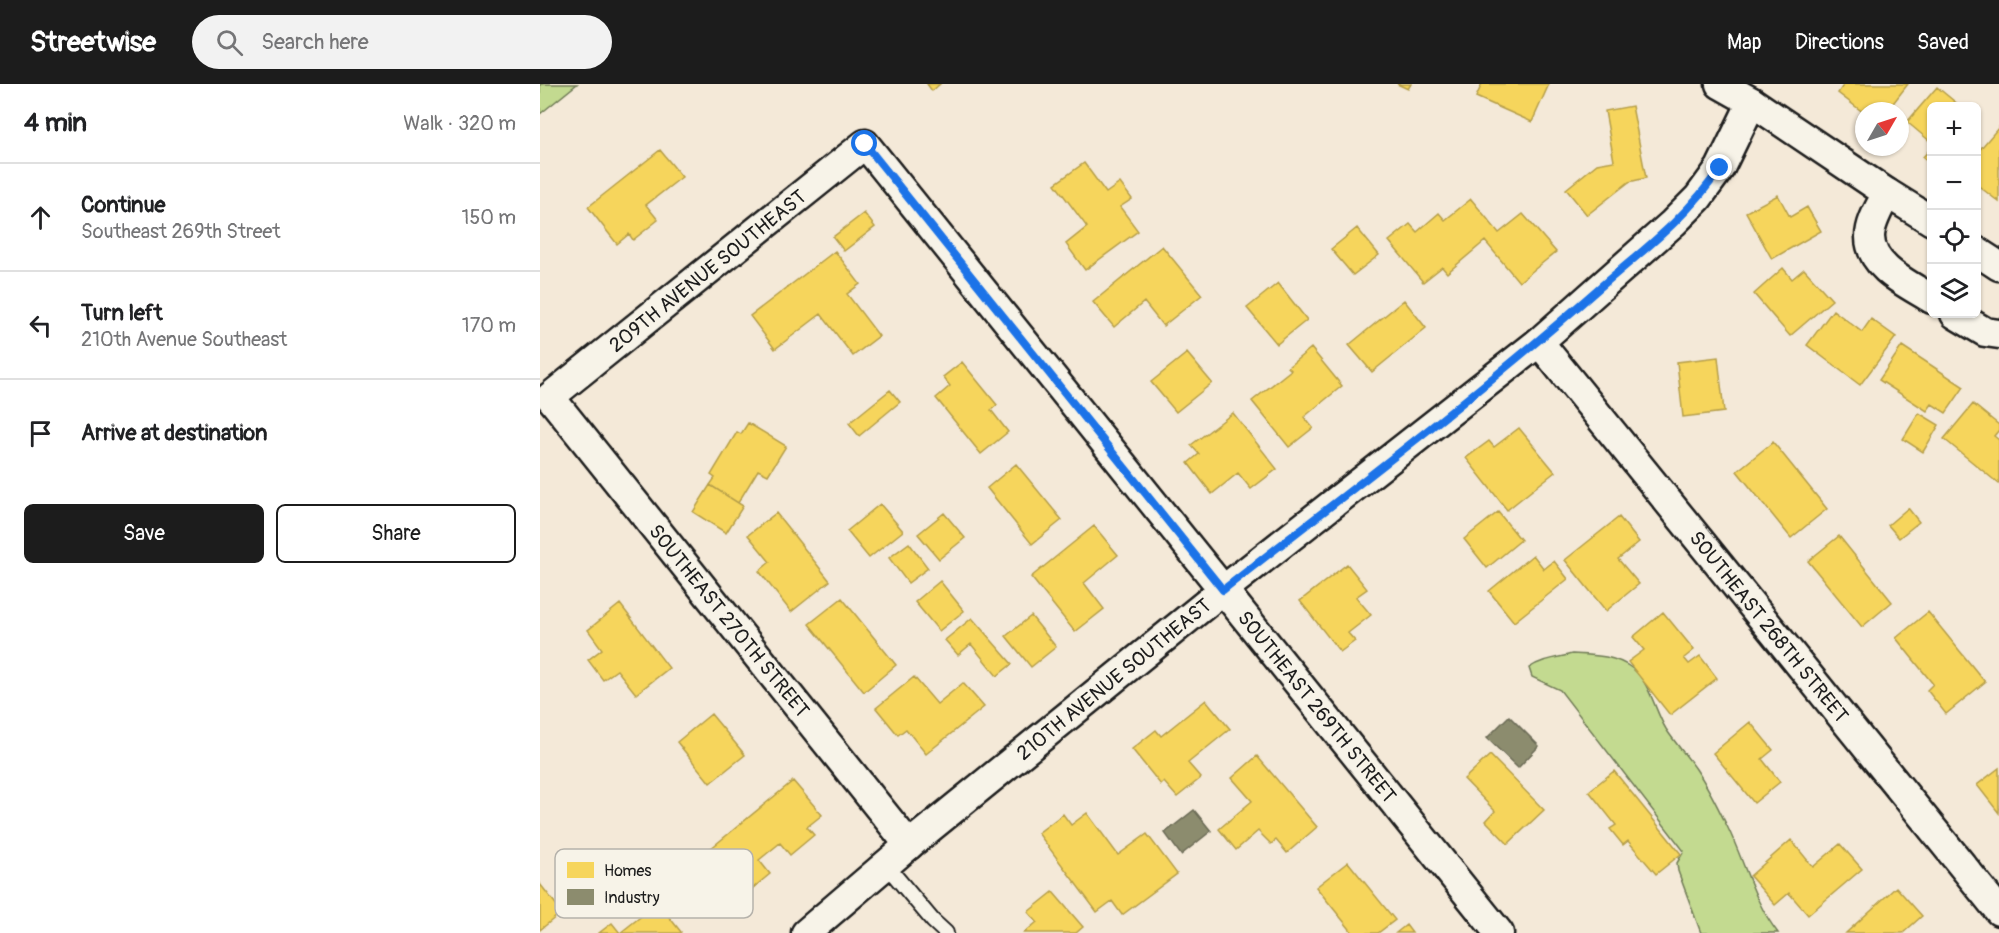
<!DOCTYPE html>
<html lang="en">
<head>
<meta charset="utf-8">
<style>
  :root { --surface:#fff; --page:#f2f2f2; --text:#202124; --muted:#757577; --line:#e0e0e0; --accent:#1c1c1c }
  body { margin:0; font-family:Pangolin,sans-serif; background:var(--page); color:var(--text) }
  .controls { position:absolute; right:18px; top:18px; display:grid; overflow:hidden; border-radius:9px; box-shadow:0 2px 4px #0004 }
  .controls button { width:54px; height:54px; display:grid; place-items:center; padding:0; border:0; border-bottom:2px solid var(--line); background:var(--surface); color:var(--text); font:30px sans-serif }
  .compass { position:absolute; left:1315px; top:18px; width:54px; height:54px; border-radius:50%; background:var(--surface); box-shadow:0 2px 4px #0004; rotate:51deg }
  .stop { position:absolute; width:18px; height:18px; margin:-14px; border:4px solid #1a73e8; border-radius:50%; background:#fff }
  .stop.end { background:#1a73e8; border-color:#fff; box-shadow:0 2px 6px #0008 }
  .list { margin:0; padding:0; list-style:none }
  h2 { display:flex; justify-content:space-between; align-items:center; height:78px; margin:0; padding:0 24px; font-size:26px }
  h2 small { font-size:20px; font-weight:400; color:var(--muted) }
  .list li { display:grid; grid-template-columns:39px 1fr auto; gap:18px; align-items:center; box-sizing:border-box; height:108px; padding:0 24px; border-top:2px solid var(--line) }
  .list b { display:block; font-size:22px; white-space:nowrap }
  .list p { margin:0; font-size:20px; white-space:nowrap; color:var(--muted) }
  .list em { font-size:20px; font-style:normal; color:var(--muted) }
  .actions { display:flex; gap:12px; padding:18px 24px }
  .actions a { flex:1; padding:14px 0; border:2px solid var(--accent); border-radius:9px; text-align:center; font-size:21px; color:var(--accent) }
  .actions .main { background:var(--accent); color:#fff }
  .icon { flex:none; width:33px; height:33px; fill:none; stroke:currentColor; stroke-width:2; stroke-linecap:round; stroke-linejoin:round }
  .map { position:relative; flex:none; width:1459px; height:849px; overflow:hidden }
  header { display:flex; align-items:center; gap:36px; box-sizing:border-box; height:84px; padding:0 30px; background:var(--accent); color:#fff }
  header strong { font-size:28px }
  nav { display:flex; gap:33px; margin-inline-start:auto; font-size:21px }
  .search { width:420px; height:54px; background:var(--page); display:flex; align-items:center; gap:15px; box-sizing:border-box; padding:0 21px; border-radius:33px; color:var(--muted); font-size:22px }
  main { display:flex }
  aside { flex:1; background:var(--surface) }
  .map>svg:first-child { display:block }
  .green { fill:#c3da90; stroke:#707b56; stroke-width:1.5 }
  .homes { fill:#f6d55c; stroke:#b59e49; stroke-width:1.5 }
  .industry { fill:#8c8c6e; stroke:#6a6a55; stroke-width:1.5 }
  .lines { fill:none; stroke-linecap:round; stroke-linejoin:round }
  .service-casing { stroke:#1c1c1c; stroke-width:18 }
  .minor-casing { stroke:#1c1c1c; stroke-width:33 }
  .service { stroke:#f7f3e8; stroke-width:14 }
  .minor { stroke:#f7f3e8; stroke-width:28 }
  .route { stroke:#1a73e8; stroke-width:8 }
  .labels { text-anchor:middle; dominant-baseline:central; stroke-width:6; stroke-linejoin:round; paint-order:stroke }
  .street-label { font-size:20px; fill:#1c1c1c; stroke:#f7f3e8 }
  .key { fill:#f7f3e8; stroke:#b5b2ab; stroke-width:1.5 }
  .key-label { font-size:16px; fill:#1c1c1c }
</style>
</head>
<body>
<header>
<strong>Streetwise</strong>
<div class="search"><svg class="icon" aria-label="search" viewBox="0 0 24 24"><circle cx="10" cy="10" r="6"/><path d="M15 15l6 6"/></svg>Search here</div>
<nav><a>Map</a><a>Directions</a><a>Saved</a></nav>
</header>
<main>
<aside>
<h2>4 min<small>Walk · 320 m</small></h2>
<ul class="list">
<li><svg class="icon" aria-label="ahead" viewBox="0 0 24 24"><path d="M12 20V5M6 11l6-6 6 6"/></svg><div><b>Continue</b><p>Southeast 269th Street</p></div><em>150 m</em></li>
<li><svg class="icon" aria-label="left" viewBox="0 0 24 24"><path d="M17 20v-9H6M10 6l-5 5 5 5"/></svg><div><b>Turn left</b><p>210th Avenue Southeast</p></div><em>170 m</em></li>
<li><svg class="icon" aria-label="arrive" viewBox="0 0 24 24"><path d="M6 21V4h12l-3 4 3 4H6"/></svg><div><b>Arrive at destination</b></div></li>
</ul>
<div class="actions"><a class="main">Save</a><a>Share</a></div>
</aside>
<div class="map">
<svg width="1459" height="849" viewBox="0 0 1459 849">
  <rect width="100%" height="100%" fill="#f4e9d8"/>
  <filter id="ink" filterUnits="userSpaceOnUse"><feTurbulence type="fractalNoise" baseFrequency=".0167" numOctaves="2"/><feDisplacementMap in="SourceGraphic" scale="12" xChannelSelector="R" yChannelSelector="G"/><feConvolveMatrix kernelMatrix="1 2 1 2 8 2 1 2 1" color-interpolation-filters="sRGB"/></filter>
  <g filter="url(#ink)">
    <!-- green -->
    <path class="green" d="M0 0H37L0 30Z
      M1032 570C1053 571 1075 571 1093 585 1110 599 1115 627 1126 645 1135 659 1147 672 1156 685 1168 703 1178 723 1187 742 1205 778 1213 817 1238 849H1161L1138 787 1137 779 1144 767 1020 606 992 593 989 584C1002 575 1017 574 1032 570Z"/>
    <!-- homes -->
    <path class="homes" d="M387 0H400L392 7Z
      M857 0H871L868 5Z
      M942 0H1009L992 38 936 13Z
      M1304 0H1368L1347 27H1324V29L1298 9Z
      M1397 3 1420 22H1392V59L1367 38Z
      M1092 22 1106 94 1089 98 1047 131 1026 105 1057 80 1074 77 1065 27Z
      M1459 43V118L1436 100V70Z
      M1392 63V81L1383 73Z
      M120 66 142 93 106 121 118 136 93 156 89 150 77 160 48 123Z
      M544 79 566 109 580 99 592 115 580 123 598 147 545 186 526 160 547 143 515 100Z
      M1238 111 1250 133 1267 123 1281 147 1232 175 1206 128Z
      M931 115 959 149 983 130 1016 168 979 198 945 157 907 189 902 183 883 198 849 157 870 140 877 148 899 129 905 136Z
      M324 129 335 143 304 167 293 153Z
      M817 144 839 171 813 191 791 165Z
      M622 162 662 211 623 242 604 218 574 243 553 218Z
      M295 167 320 200 307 210 339 252 313 272 281 230 235 265 210 232Z
      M1243 184 1252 195 1264 185 1292 216 1250 252 1214 210Z
      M738 199 767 236 737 260 707 224Z
      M864 216 886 244 832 288 809 261Z
      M1293 226 1322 248 1331 235 1356 253 1320 301 1267 261Z
      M1362 262 1424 303 1406 329 1392 320 1387 327 1339 296Z
      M771 264 802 302 764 333 773 344 749 363 712 317 751 286 748 283Z
      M647 269 672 299 636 328 611 298Z
      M1178 273 1184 328 1143 333 1137 278Z
      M422 278 457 321 451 326 468 348 441 370 396 314 410 302 403 293Z
      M350 306 360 318 319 352 309 339Z
      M1433 320 1459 341V346L1454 352 1459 356V400L1404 355Z
      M693 329 737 385 711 405 698 389 672 410 648 379 659 370 651 361Z
      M1379 329 1399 341 1383 368 1363 355Z
      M208 339 246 362 228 391 218 386 198 419 170 401 175 394 171 391 197 348 201 350Z
      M979 344 1015 388 967 426 926 374 949 357 954 363Z
      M1233 358 1287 425 1251 454 1197 387Z
      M476 380 522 436 492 460 447 404Z
      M170 401 203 422 186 449 153 428Z
      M340 420 363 447 329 474 307 447Z
      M1368 424 1379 438 1359 454 1348 441Z
      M958 428 981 456 947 484 924 455Z
      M236 429 290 497 251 528 219 487 230 478 208 451Z
      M404 429 425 454 399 475 378 450Z
      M1079 433 1099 458 1078 475 1099 500 1066 527 1025 476Z
      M554 442 578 471 544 499 564 525 535 548 491 493Z
      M1299 452 1352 518 1322 543 1268 477Z
      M369 459 388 484 368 499 349 474Z
      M993 471 1004 485 1014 477 1028 495 974 538 949 507Z
      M807 480 827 505 816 513 831 531 808 549 815 557 800 568 760 517Z
      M400 497 424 527 399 547 375 518Z
      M302 514 356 581 324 608 269 540Z
      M80 520 129 584 96 610 77 586 63 596 48 576 62 565 48 546Z
      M1123 528 1154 566 1144 574 1149 580 1160 572 1177 594 1130 631 1088 578 1104 566 1093 553Z
      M1388 528 1445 598 1406 630 1387 606 1393 600 1356 554Z
      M491 532 516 563 491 583 466 552Z
      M432 534 472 580 457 592 431 560 418 571 405 556Z
      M374 593 397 620 423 599 444 623 386 670 366 645 358 651 336 624Z
      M666 616 690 645 648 679 661 694 637 713 624 698 621 701 592 665 616 646 621 652Z
      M171 630 205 671 170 699 137 658Z
      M1210 638 1233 666 1222 675 1240 698 1214 719 1173 669Z
      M950 671 1004 726 968 760 946 737 955 727 924 695Z
      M717 672 777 743 747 769 736 756 731 760 718 747 696 766 679 745 712 717 692 694Z
      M1459 684V729L1437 701Z
      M1074 687 1141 770 1116 790 1088 757 1083 761 1070 745 1076 741 1049 707Z
      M253 697 282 731 267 743 274 751 250 771 240 759 219 776 230 790 207 809 170 765Z
      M547 729 578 771 607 750 637 790 582 831 572 817 557 828 498 749 523 730 531 741Z
      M1251 756 1273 783 1300 760 1322 785 1268 831 1249 809 1235 821 1210 792Z
      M808 778 855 836 838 849H813L776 803Z
      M0 800 22 828 0 846Z
      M1356 803 1382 832 1363 849H1306Z
      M513 808 543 843 536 849H484L497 838 488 828Z
      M118 819 141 848 140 849H59L72 839 80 849Z
      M866 841 872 849H856Z"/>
    <!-- industry -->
    <path class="industry" d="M969 632 999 662 978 684 947 654Z
      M654 726 671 747 641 771 625 749Z"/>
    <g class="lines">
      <defs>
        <path id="service" d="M346 781 393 837 406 849"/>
        <g id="minor">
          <path d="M1180 0 1212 18 1347 109 1392 137"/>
          <path d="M1347 109C1340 123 1330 138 1330 153 1330 184 1370 201 1392 215"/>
          <path d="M1436 167 1459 182"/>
          <path d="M1415 230 1445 248 1459 250"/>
          <path id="s1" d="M999 258 1459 827"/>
          <path id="s2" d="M369 761 10 313 325 60 959 849"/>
          <path id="s3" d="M266 849 369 761 683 506 999 258 1133 139 1158 114 1180 84 1212 18"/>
        </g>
      </defs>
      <!-- service casing -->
      <use href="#service" class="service-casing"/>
      <!-- minor casing -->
      <use href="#minor" class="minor-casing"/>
      <!-- service -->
      <use href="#service" class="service"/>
      <!-- minor -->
      <use href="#minor" class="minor"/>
    </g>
  </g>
  <g class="lines" filter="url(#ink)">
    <!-- route -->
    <path class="route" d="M325 60 683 506C809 407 938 311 1058 205 1101 168 1149 132 1180 84"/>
  </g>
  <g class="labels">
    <!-- street labels -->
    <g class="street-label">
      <text stroke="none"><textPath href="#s2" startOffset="776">209TH AVENUE SOUTHEAST</textPath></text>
      <text transform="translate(189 537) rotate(51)">SOUTHEAST 270TH STREET</text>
      <text stroke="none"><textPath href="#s1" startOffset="366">SOUTHEAST 268TH STREET</textPath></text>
      <text stroke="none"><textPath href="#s3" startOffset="399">210TH AVENUE SOUTHEAST</textPath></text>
      <text stroke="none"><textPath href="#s2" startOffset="1700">SOUTHEAST 269TH STREET</textPath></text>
    </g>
  </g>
  <!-- legend -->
  <rect x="15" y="765" width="198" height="69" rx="9" class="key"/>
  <rect x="27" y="778" width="27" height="16" fill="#f6d55c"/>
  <rect x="27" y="805" width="27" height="16" fill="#8c8c6e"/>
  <g class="key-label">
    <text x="64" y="792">Homes</text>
    <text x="64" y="819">Industry</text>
  </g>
</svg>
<div class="controls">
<button>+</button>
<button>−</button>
<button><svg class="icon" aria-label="locate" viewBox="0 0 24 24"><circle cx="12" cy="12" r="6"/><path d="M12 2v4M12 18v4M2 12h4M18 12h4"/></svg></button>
<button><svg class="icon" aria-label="layers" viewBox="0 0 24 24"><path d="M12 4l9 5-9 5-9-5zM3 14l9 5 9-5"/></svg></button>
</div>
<svg class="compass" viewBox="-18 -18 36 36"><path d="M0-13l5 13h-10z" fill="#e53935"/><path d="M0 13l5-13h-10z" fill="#757577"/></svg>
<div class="stop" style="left:325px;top:60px"></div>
<div class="stop end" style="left:1180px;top:84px"></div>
</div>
</main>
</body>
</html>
